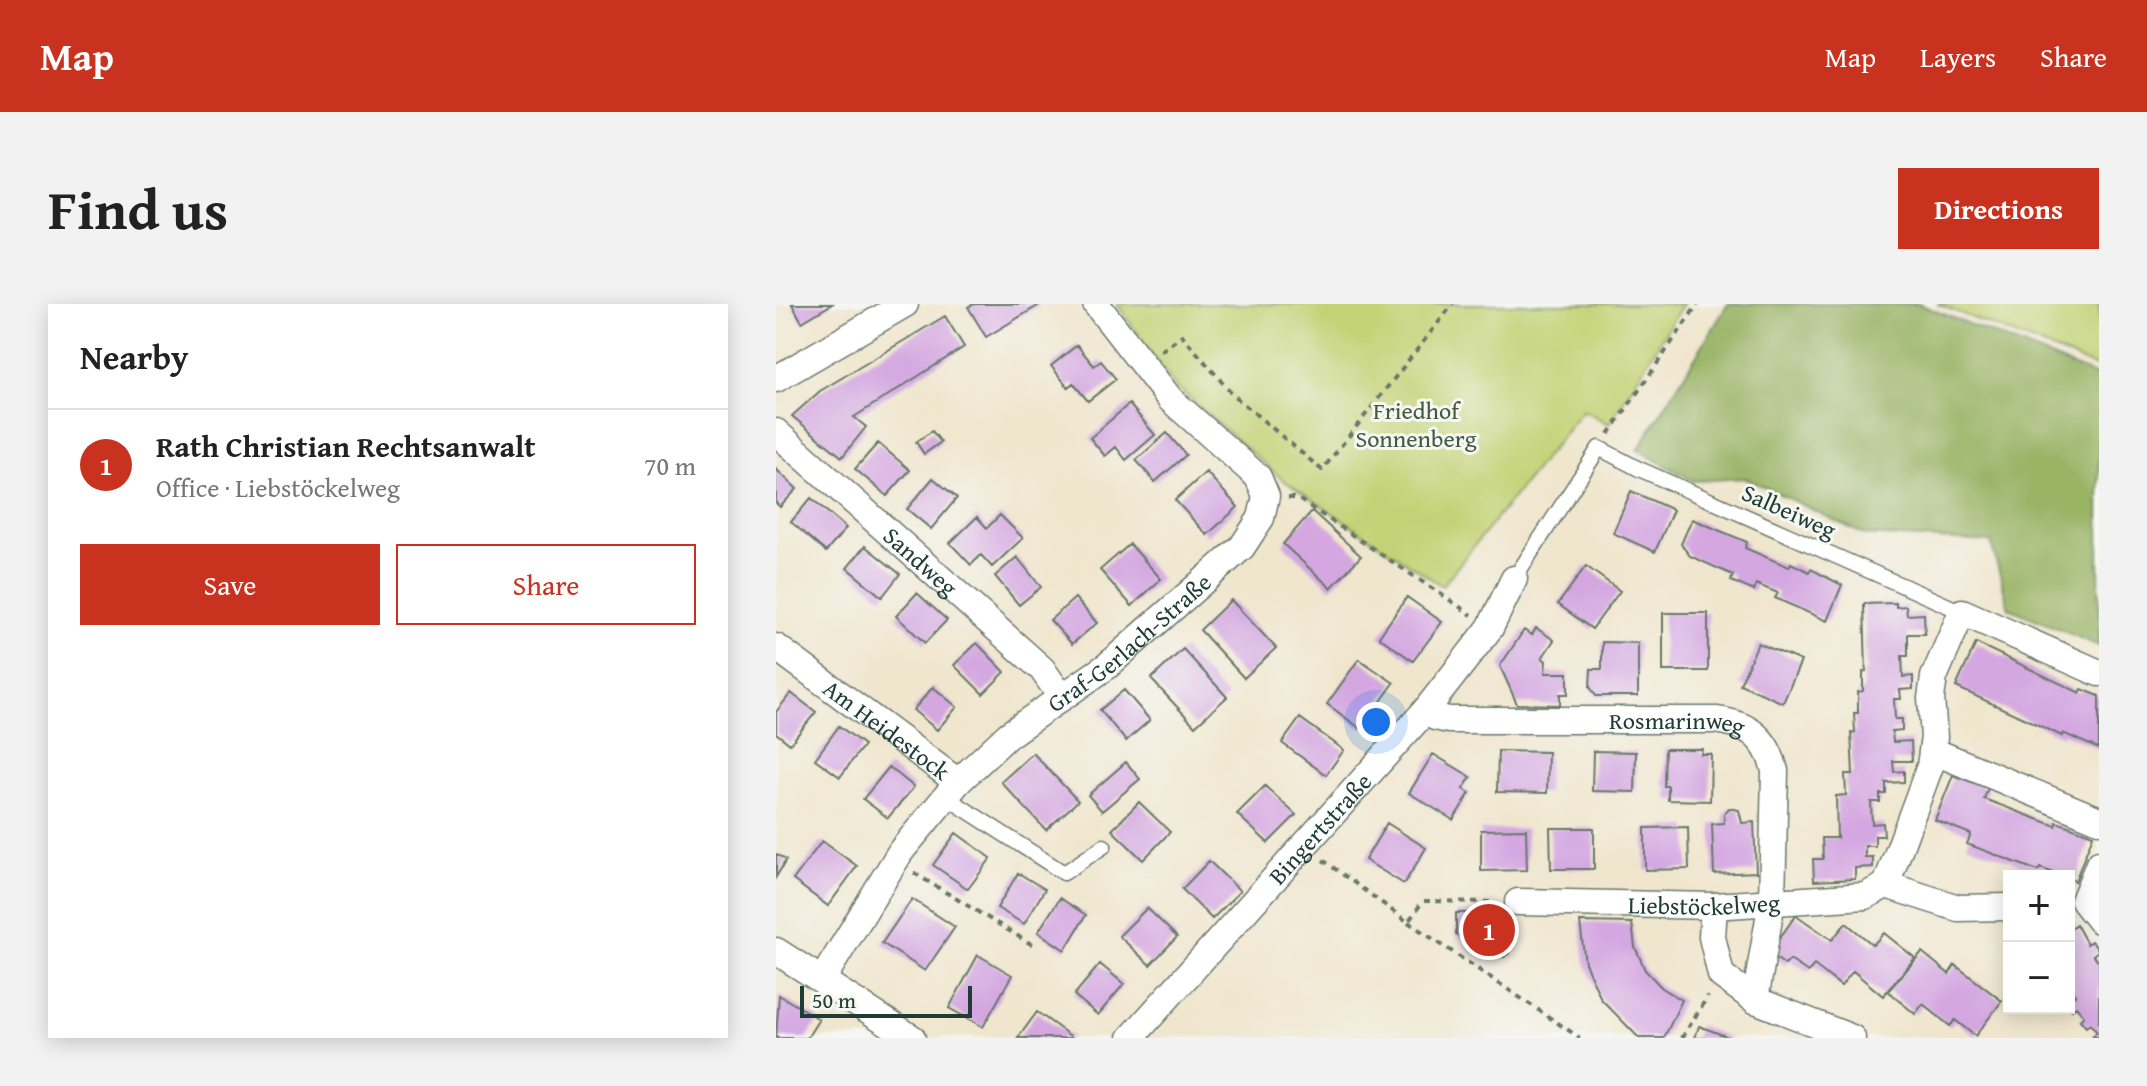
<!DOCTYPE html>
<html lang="en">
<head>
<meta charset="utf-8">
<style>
  :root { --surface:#fff; --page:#f2f2f2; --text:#222; --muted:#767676; --line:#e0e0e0; --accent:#c8321e }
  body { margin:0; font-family:"Gentium Book Plus",serif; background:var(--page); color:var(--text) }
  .controls { position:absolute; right:24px; bottom:24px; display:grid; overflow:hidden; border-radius:0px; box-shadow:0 4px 20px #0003 }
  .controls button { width:72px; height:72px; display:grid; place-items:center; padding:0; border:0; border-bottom:2px solid var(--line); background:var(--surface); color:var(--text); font:40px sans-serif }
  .scale { position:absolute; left:24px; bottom:20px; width:172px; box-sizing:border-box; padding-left:8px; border:4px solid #1f3d34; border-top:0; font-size:22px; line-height:28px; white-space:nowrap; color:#1f3d34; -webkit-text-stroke:6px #f6f6f2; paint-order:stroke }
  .you { position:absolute; left:600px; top:418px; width:28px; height:28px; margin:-20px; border:6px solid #fff; border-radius:50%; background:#1a73e8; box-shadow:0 0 0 12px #1a73e833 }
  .badge { display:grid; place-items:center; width:52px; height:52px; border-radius:50%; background:var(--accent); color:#fff; font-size:26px; font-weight:700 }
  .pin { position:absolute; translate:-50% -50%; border:4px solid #fff; box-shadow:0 2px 8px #0006 }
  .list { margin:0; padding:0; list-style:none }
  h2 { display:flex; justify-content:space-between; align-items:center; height:104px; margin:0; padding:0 32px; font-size:34px }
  h2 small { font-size:26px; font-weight:400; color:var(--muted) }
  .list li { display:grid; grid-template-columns:52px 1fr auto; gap:24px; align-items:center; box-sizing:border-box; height:112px; padding:0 32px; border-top:2px solid var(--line) }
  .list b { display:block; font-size:30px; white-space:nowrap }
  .list p { margin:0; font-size:26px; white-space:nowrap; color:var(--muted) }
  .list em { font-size:26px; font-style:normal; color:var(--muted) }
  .actions { display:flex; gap:16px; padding:24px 32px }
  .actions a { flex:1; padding:18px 0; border:2px solid var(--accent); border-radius:0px; text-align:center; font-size:28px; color:var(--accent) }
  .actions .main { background:var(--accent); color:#fff }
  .map { position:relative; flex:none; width:1323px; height:734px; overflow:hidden; border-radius:0px }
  header { display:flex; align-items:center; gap:48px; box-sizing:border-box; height:112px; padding:0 40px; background:var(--accent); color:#fff }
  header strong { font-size:38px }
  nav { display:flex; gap:44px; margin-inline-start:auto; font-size:28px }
  .intro { display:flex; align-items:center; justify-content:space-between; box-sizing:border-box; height:192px; padding:0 48px }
  h1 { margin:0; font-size:56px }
  .button { padding:20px 36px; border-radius:0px; background:var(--accent); color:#fff; font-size:28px; font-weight:700 }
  main { display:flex; gap:48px; padding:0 48px }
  aside { flex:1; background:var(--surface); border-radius:0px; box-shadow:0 4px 20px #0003 }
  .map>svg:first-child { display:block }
  .green { fill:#c3d274; stroke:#718854; stroke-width:2 }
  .forest { fill:#9ab466; stroke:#5c784d; stroke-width:2 }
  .building { fill:#d4a7e1 }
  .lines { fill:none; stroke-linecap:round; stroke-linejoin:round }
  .lane-casing { stroke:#68786a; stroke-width:17 }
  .street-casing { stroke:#68786a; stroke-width:29 }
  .path { stroke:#68786a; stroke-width:4; stroke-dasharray:6 6; stroke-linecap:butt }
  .lane { stroke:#fff; stroke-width:14 }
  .street { stroke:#fff; stroke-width:26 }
  .labels { text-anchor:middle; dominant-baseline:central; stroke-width:6; stroke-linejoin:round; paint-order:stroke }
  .park-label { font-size:24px; fill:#405b41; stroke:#f6f6f2 }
  .street-label { font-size:24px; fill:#1f3d34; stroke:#f6f6f2 }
</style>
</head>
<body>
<header>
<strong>Map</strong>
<nav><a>Map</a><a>Layers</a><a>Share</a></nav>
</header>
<div class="intro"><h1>Find us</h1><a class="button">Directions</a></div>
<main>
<aside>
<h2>Nearby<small></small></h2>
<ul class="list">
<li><span class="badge">1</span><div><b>Rath Christian Rechtsanwalt</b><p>Office · Liebstöckelweg</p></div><em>70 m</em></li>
</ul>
<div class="actions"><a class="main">Save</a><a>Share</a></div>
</aside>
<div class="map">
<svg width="1323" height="734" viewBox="0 0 1323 734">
  <rect width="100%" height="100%" fill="#f6f6f2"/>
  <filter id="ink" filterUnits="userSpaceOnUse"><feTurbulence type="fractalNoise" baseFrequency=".0125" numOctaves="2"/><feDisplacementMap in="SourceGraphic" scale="16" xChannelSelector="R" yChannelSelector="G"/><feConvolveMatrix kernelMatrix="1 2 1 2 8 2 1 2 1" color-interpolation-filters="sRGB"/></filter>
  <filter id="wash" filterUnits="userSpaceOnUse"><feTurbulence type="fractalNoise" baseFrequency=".006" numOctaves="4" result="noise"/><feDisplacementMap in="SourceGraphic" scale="32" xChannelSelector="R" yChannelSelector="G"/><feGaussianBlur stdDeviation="1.8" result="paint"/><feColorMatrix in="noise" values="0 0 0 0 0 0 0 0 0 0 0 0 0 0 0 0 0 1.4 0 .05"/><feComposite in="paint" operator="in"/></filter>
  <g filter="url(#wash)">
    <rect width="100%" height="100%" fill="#f0e6ce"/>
    <!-- green -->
    <path class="green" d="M341 0H907L833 120 807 106 666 282 507 176 398 81Z
      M1161 0H1323V64Z"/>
    <!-- forest -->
    <path class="forest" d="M952 0H1143L1323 73V342L1233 304 1215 238 1089 231 970 174 917 177 862 146Z"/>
    <g id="blocks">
      <!-- building -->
      <path class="building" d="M16 0H56L26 18Z
        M198 0H265L210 33 192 3Z
        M169 12 188 43 78 113 90 123 66 153 16 112 44 87Z
        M301 41 318 62 325 57 340 75 312 97 297 79 292 83 275 62Z
        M353 100 379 131 350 156 340 143 329 152 314 134Z
        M156 127 165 138 148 150 140 138Z
        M391 129 410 151 379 178 360 156Z
        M102 139 134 166 111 192 79 165Z
        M0 165 21 185 4 203 0 199Z
        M430 168 462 203 431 231 399 196Z
        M157 174 181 194 155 225 131 205Z
        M855 187 897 206 879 248 837 229Z
        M35 194 70 224 50 248 15 218Z
        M536 207 585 252 555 284 507 240Z
        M224 211 247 234 216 263 205 251 195 261 174 239 201 213 211 224Z
        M916 215 971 238 969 244 1013 263 1015 259 1033 268 1035 265 1066 281 1051 317 999 294 1002 289 980 280 978 287 955 277 957 271 914 252 905 240Z
        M354 240 385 275 356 302 324 266Z
        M89 242 124 270 106 293 71 264Z
        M241 253 265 283 243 301 219 272Z
        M810 262 844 287 816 325 782 300Z
        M141 289 171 316 149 339 120 312Z
        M631 293 666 318 637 357 603 333Z
        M299 294 321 319 296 340 274 316Z
        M455 296 500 344 468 374 424 326Z
        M1120 299V303L1130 302 1131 311 1148 310 1149 330H1132V352H1126L1127 373 1137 372V385L1124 386 1125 395H1118L1119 415H1126V426L1116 427 1117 438 1135 437 1136 457H1117L1118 468 1128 467V478L1110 479V490H1104V498H1095L1096 520 1107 519 1108 532H1099V542H1089V553H1097V563L1079 564V575L1038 577 1037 555H1047L1046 534H1061L1060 492 1070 491 1069 470H1077L1075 429 1079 428 1078 409H1082V388L1087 387V368L1090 367 1088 300Z
        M887 309H932V367H887Z
        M760 324 778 336 766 354 770 357 769 369H792V390H784V401L741 400 724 362 748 326 756 331Z
        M826 338 862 339V392H820L814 383 815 365H826Z
        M201 339 229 368 207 390 178 361Z
        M982 339 1025 357 1007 399 964 380Z
        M1200 339 1304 389 1306 385 1323 392V445L1287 429 1286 432 1180 383Z
        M407 345 451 393 419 422 375 375Z
        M583 355 618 379 585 425 551 400Z
        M157 383 181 403 161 426 137 406Z
        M348 386 374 416 350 437 324 406Z
        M15 389 40 408 14 440 0 429V408Z
        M524 414 568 446 550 471 506 439Z
        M63 422 88 441 64 473 39 455Z
        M889 445H926L925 450H935L934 497 892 496V482H888Z
        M722 447 772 448 771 489 721 488Z
        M817 447 860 448 859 488 816 487Z
        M257 449 302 497 270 526 225 478Z
        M657 450 695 473 687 485 694 489 677 516 633 489Z
        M350 458 364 475 326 507 312 491Z
        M113 463 138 483 112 514 87 495Z
        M1177 471 1212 484 1208 495 1280 522 1281 518 1317 531 1299 577 1264 564 1262 567 1191 540 1195 530 1159 516Z
        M489 482 520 511 492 539 461 510Z
        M363 498 394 528 367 556 336 526Z
        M953 504 963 506 966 519 978 518 980 568 938 570 936 520 948 519V510Z
        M611 519 650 544 628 580 589 556Z
        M912 523 913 565 869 566V524Z
        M774 524H818V565H775Z
        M750 525 751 566 705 567V526Z
        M180 529 215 554 192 585 157 561Z
        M46 537 81 562 52 602 17 576Z
        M0 550 10 556 0 573Z
        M433 557 464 587 436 615 406 585Z
        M242 569 269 585 248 620 221 604Z
        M284 594 310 611 289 646 262 628Z
        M136 595 179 623 149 667 106 639Z
        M371 604 401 633 374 661 343 632Z
        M680 609H733V649L728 653H716L710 648H696L688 635 680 631Z
        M1020 611 1056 636 1070 619 1097 641 1108 629 1139 654 1107 692 1077 667 1065 682 1038 661 1032 668 1014 656 1009 661 993 649Z
        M804 618 856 619 859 643 869 666 886 684 906 696 888 734H863L825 695 809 659Z
        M1300 620 1311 640 1315 637 1323 646 1317 651 1323 658V734L1317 732 1321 728 1314 720 1310 723 1304 716 1308 712 1300 702 1296 706 1293 702V696L1299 691 1293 684V621L1295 624Z
        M1146 648 1173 670 1179 661 1226 697 1199 732 1179 716 1174 722 1147 700 1139 710 1112 687Z
        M202 651 236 671 207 723 173 704Z
        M324 660 348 680 322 711 298 691Z
        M3 691 43 715 31 734H0Z
        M261 708 297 734H242Z
        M923 722 955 734H919Z"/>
    </g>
  </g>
  <g filter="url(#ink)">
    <use href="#blocks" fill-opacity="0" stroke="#68786a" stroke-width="2"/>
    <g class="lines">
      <defs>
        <path id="lane" d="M738 275 823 144 861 164 1186 308
          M170 493 288 569 328 542"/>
        <g id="street">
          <path d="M0 75 129 0"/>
          <path id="s1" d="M0 128 266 365 284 391"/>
          <path id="s2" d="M0 343 182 478"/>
          <path id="s3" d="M650 406 659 413 673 416H940C973 420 991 434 999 467L996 597 979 696"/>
          <path d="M1157 447 1323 516"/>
          <path d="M1323 560 1308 597 1323 616"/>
          <path d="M1110 581 1182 604 1233 603"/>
          <path id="s4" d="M742 598 938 602 1089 592 1110 581 1154 462 1158 433 1155 394 1158 373 1186 308 1323 369"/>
          <path d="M938 602 936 633 945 671 979 696 1076 734"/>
          <path d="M0 647 136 734"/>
          <path id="s5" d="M46 676 125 547 182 478 232 431 331 362 466 243 485 214 490 192 482 173 394 95 320 0"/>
          <path id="s6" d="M355 734 650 406 714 324 738 275"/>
        </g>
      </defs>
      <!-- lane casing -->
      <use href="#lane" class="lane-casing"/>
      <!-- street casing -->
      <use href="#street" class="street-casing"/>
      <!-- path -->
      <path class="path" d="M385 47 406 31 457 91 546 166 677 0
        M833 130 922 0
        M512 194H521L696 311
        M547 556 632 618 647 597 720 598
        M138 569 260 643
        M632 618 804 734
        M906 734 932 692"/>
      <!-- lane -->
      <use href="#lane" class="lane"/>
      <!-- street -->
      <use href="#street" class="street"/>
    </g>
  </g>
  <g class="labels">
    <!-- park labels -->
    <g class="park-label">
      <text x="640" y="106">Friedhof<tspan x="640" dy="28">Sonnenberg</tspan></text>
    </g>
    <!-- street labels -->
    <g class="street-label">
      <text transform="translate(1013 207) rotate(24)">Salbeiweg</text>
      <text stroke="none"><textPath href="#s1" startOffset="194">Sandweg</textPath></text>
      <text stroke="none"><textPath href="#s5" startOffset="462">Graf-Gerlach-Straße</textPath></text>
      <text stroke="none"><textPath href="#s3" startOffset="254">Rosmarinweg</textPath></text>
      <text stroke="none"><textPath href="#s2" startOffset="138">Am Heidestock</textPath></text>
      <text stroke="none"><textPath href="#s6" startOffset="282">Bingertstraße</textPath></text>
      <text stroke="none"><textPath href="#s4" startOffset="186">Liebstöckelweg</textPath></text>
    </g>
  </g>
</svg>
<div class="controls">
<button>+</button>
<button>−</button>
</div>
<div class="scale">50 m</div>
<div class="you"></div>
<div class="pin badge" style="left:713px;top:626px">1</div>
</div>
</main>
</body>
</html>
